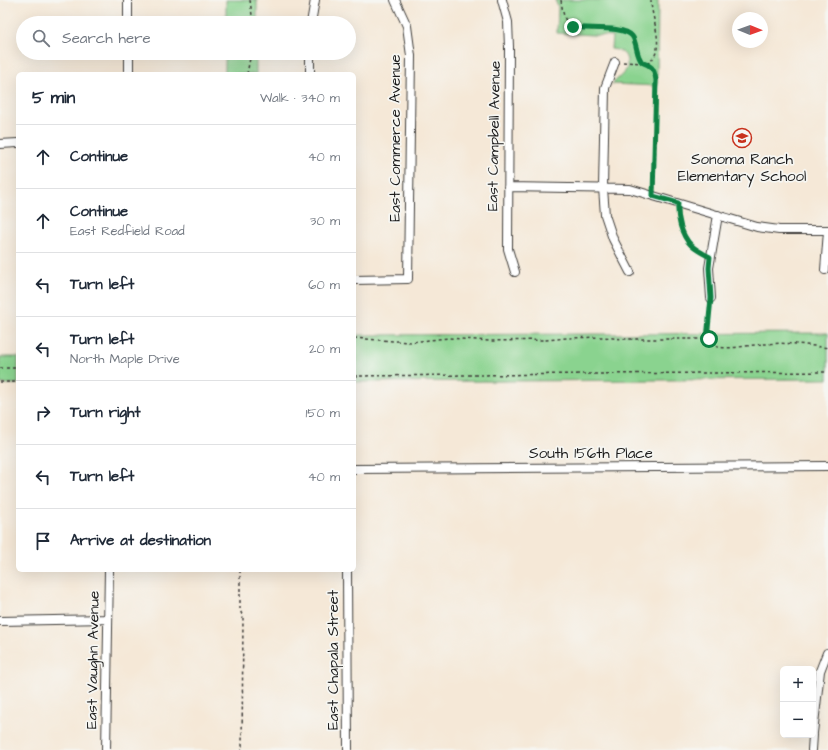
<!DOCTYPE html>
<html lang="en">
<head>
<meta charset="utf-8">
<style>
  :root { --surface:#fff; --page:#f6f6f7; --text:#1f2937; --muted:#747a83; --line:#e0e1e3 }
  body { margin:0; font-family:"Architects Daughter",sans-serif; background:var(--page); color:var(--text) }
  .controls { position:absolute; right:12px; bottom:12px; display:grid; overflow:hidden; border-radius:6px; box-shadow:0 4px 16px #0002 }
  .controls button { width:36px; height:36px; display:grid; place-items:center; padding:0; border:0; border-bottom:1px solid var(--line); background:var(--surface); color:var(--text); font:20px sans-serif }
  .compass { position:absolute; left:732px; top:12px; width:36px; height:36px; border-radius:50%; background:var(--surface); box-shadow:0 4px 16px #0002; rotate:91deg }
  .stop { position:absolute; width:12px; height:12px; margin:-9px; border:3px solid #0b8043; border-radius:50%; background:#fff }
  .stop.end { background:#0b8043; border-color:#fff; box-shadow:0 1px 4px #0008 }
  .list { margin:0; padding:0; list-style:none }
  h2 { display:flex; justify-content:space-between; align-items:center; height:52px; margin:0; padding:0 16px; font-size:17px }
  h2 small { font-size:13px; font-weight:400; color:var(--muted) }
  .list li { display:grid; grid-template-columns:26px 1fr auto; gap:12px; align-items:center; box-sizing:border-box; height:64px; padding:0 16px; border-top:1px solid var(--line) }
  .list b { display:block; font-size:15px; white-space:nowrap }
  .list p { margin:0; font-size:13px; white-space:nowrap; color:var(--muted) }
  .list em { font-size:13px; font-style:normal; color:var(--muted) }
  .icon { flex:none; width:22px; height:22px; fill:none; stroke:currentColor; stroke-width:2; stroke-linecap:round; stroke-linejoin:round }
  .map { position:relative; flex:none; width:828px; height:750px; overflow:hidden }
  .search { position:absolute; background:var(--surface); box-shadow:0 4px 16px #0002; left:16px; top:16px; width:340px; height:44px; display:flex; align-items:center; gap:10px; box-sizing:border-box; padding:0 14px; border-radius:22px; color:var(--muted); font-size:15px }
  .panel { position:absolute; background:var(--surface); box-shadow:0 4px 16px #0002; left:16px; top:72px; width:340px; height:500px; border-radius:6px }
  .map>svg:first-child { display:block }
  .green { fill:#8ad38f; stroke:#537856 }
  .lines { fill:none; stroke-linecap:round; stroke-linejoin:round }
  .minor-casing { stroke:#3d3b38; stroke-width:10 }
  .path { stroke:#3d3b38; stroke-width:1.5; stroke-dasharray:3 3; stroke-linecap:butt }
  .minor { stroke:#fff; stroke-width:8 }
  .route { stroke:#0b8043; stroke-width:5 }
  .labels { text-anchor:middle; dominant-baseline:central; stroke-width:3.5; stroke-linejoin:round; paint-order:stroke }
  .street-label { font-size:15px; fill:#1c1c1c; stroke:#f6f6f2 }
  .poi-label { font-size:15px; fill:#1c1c1c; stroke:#f6f6f2 }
</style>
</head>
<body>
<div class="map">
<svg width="828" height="750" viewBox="0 0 828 750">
  <rect width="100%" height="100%" fill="#f6f6f2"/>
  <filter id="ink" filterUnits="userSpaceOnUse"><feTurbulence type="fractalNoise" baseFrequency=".025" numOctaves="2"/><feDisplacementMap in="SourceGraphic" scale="8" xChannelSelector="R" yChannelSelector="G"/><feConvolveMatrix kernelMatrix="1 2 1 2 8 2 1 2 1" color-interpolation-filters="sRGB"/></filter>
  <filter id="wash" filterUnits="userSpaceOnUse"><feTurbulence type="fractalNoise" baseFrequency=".012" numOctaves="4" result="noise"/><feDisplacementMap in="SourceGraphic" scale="16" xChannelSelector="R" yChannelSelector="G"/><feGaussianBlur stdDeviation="0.9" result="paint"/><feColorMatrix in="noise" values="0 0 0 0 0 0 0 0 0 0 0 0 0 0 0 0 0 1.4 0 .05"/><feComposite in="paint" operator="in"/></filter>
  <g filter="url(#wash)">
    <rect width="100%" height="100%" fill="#f5e8d7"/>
    <!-- green -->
    <path class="green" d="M226 0H257V23H226Z
      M555 0H658L657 86 612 84C615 81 626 72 627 68 627 67 627 62 627 61 626 52 619 50 611 49L612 36 557 33 558 7Z
      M225 53H256V74H225Z
      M828 333V379L354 382V335Z
      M0 357H18V384H0Z"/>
  </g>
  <g filter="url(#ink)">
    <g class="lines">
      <defs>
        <path id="minor" d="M128 0V23
          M502 0 508 22 509 47 508 249 515 272
          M311 23 315 0
          M129 53V74
          M615 62 605 88 603 188 605 215 613 239 630 272
          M310 74V53
          M0 144 18 143
          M508 187 630 189 757 227 779 230H828
          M825 270 828 231
          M354 280 408 279 411 56 407 26 395 0
          M711 298 709 268 718 215
          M354 469 828 466
          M347 570 348 750
          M0 621 108 619
          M813 733 820 671 827 653
          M106 750 109 570
          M812 750 813 735"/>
      </defs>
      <!-- minor casing -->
      <use href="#minor" class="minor-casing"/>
      <!-- path -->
      <path class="path" d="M250 0 253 23
        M561 0C562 7 563 15 566 21 575 37 621 20 633 37 635 40 636 47 637 51 639 55 641 59 643 63
        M623 62 643 63 647 64C668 50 651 20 651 0
        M647 64C654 68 654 72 656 80L654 188
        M247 74 251 53
        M678 211C679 222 683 239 692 246 695 249 700 251 703 253
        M354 338 378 340 411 342 448 338 490 341 546 340 567 338 603 337 623 339H709C711 342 713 346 718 347 731 350 752 344 767 344 787 342 808 345 828 348
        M707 339 710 306
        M0 368H18
        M354 376 828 372
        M0 382H18
        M240 570V610L243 617 242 750"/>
      <!-- minor -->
      <use href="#minor" class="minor"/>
    </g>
  </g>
  <g class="lines" filter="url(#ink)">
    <!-- route -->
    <path class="route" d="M573 27C587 30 623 25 632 36 637 42 636 56 642 62 643 63 646 64 648 65 654 68 655 74 656 80L653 196 678 203C677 217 681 235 691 245 696 250 704 254 710 257L709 268 711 298 707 339H709"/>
  </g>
  <!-- icons -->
  <defs>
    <symbol id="school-ring" viewBox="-11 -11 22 22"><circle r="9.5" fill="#f6f6f2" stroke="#c8321e" stroke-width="1.5"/><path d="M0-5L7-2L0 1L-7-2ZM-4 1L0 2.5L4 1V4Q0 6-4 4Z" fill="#c8321e"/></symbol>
  </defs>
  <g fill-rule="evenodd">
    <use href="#school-ring" x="731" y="127" width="22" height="22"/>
  </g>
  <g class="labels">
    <!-- street labels -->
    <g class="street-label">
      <text transform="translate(494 136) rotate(-89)">East Campbell Avenue</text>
      <text transform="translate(395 138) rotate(-90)">East Commerce Avenue</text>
      <text x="591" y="453">South 156th Place</text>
      <text transform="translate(93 660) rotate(-89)">East Vaughn Avenue</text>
      <text transform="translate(333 660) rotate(-90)">East Chapala Street</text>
    </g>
    <!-- poi labels -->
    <g class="poi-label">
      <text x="742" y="159">Sonoma Ranch<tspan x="742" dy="17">Elementary School</tspan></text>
    </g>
  </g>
</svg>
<div class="controls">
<button>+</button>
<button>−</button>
</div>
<svg class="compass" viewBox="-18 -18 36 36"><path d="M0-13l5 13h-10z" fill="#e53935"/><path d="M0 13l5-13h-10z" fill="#747a83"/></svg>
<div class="stop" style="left:709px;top:339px"></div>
<div class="stop end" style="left:573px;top:27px"></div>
<div class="search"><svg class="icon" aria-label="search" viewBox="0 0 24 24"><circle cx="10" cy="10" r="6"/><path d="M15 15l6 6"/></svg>Search here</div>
<section class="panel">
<h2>5 min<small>Walk · 340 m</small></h2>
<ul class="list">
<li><svg class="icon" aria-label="ahead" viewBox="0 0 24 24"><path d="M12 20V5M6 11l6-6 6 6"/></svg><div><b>Continue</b></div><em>40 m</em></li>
<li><svg class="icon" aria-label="ahead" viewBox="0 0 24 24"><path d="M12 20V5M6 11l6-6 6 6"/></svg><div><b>Continue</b><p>East Redfield Road</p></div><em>30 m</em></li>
<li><svg class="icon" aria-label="left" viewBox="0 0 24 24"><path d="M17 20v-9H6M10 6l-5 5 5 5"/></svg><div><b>Turn left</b></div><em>60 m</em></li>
<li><svg class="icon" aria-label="left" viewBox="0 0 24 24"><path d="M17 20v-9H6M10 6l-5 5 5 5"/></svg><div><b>Turn left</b><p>North Maple Drive</p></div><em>20 m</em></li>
<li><svg class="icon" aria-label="right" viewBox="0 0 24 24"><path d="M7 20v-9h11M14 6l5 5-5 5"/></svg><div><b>Turn right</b></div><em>150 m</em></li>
<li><svg class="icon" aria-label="left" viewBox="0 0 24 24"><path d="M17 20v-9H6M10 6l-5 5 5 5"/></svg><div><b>Turn left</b></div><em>40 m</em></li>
<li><svg class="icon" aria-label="arrive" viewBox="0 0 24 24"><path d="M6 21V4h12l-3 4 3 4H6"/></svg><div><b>Arrive at destination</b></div></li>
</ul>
</section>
</div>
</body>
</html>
